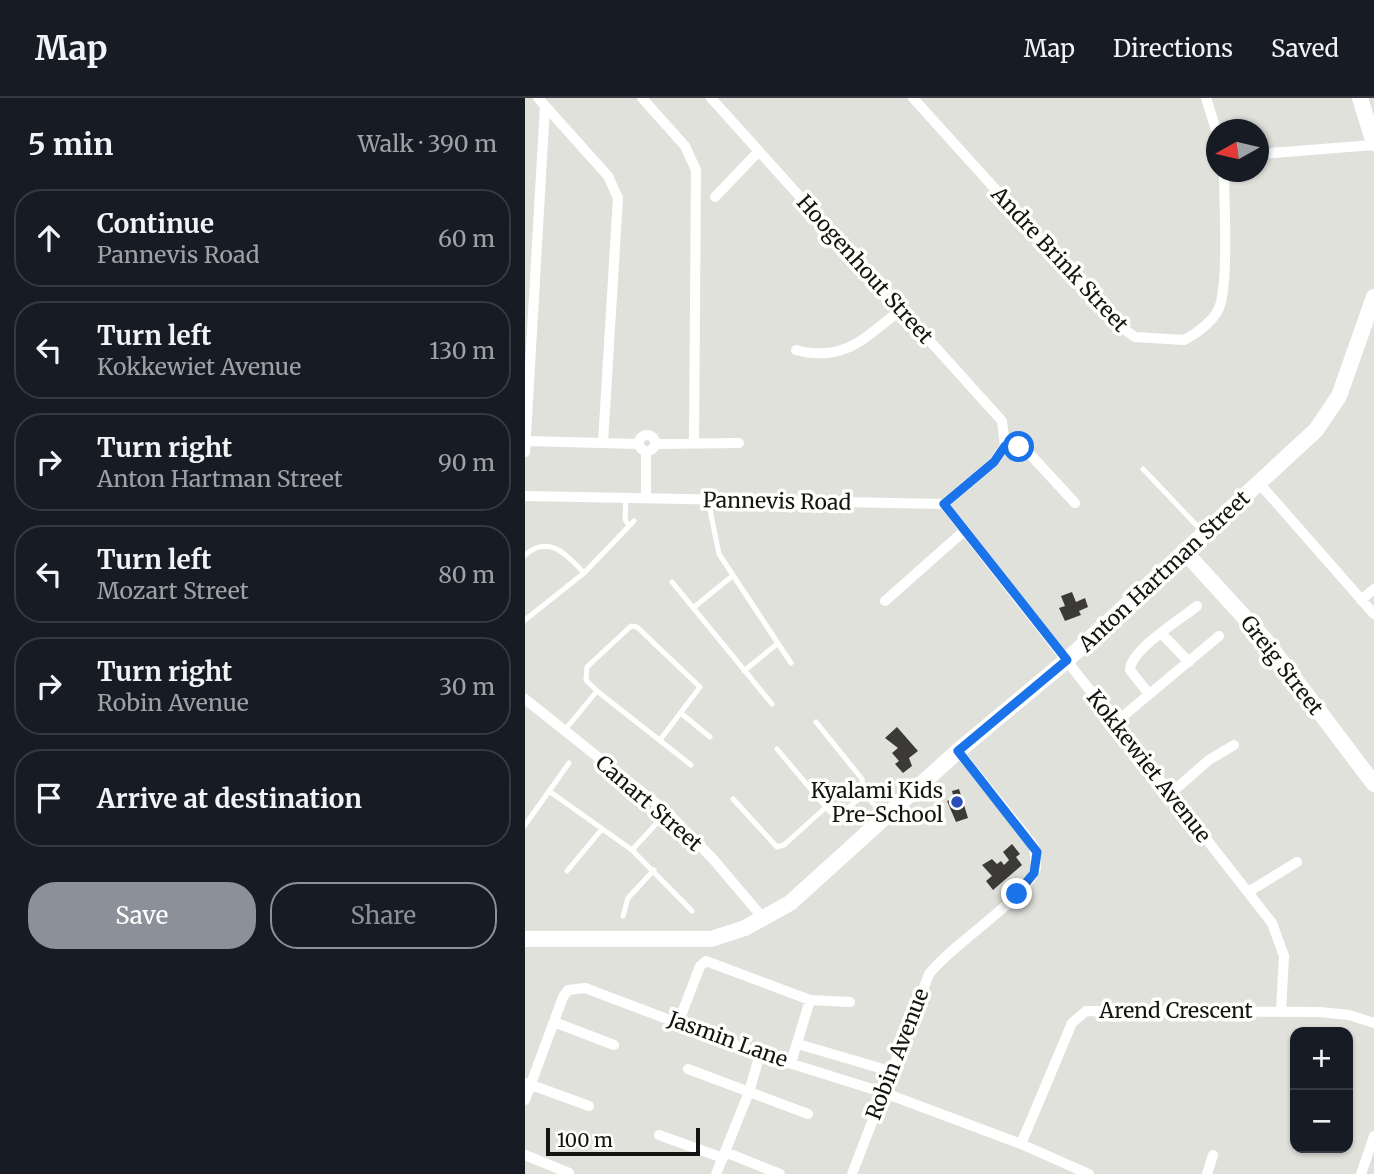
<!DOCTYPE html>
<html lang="en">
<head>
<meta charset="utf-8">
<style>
  :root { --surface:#171b24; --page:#242831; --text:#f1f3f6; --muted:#9ea1a6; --line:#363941; --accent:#8c9099 }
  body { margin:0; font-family:Merriweather,serif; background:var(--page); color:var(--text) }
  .controls { position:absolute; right:21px; bottom:21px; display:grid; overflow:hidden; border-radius:14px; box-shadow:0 2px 5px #0004 }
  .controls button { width:63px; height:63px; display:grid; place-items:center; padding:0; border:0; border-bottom:2px solid var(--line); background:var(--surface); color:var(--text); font:35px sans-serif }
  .compass { position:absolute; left:681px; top:21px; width:63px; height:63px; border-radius:50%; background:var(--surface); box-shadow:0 2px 5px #0004; rotate:262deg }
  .scale { position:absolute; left:21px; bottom:18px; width:154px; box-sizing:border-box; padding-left:7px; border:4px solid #141412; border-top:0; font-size:19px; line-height:24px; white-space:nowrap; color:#141412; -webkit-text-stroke:5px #fffffe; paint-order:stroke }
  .stop { position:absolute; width:21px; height:21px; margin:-16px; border:5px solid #1a73e8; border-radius:50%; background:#fff }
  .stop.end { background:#1a73e8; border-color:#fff; box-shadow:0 2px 7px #0008 }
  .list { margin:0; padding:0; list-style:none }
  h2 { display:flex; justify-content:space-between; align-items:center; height:91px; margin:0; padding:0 28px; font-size:30px }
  h2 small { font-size:23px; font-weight:400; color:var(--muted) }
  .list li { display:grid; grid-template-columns:46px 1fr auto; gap:21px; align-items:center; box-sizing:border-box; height:98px; margin:0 14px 14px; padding:0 14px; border:2px solid var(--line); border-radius:28px }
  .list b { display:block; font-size:26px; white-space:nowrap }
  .list p { margin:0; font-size:23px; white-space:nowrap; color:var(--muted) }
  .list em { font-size:23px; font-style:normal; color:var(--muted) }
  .actions { display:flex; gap:14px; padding:21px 28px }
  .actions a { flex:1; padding:16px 0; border:2px solid var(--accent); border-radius:28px; text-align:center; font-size:24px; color:var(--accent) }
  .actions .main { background:var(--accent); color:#fff }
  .icon { flex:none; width:38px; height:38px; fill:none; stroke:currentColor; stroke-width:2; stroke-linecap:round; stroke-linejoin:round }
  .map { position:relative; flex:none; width:849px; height:1076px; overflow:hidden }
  header { display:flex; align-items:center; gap:42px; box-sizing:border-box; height:98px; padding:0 35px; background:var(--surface); border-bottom:2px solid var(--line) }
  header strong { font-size:33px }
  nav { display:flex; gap:38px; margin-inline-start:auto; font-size:24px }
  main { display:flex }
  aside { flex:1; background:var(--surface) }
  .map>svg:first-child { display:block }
  .building { fill:#3b3a36 }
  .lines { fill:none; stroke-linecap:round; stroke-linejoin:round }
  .lane { stroke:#fff; stroke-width:5 }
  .street { stroke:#fff; stroke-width:10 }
  .secondary { stroke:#fff; stroke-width:16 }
  .route { stroke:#1a73e8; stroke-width:9 }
  .poi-dot { fill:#2d4dbd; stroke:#fffffe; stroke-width:2.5 }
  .labels { text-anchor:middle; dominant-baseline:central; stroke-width:7; stroke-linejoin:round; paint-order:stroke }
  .street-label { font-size:21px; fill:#141412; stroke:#fffffe }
  .poi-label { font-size:21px; fill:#141412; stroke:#fffffe; text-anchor:end }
</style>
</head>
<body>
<header>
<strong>Map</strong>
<nav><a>Map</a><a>Directions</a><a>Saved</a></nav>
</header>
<main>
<aside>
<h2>5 min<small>Walk · 390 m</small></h2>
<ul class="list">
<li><svg class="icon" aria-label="ahead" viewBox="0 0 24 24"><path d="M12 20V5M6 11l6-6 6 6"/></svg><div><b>Continue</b><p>Pannevis Road</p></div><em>60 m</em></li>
<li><svg class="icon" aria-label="left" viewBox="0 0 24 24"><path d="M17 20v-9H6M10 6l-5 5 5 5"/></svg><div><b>Turn left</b><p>Kokkewiet Avenue</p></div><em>130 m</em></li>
<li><svg class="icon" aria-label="right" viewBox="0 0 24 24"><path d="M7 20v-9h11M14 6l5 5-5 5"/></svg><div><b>Turn right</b><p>Anton Hartman Street</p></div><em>90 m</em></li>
<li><svg class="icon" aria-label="left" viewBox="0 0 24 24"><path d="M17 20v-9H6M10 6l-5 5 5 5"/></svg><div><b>Turn left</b><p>Mozart Street</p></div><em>80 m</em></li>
<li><svg class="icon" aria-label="right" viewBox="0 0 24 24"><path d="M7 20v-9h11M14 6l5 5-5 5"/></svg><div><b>Turn right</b><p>Robin Avenue</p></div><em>30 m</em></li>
<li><svg class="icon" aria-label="arrive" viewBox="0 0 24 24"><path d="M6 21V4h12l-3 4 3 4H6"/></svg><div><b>Arrive at destination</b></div></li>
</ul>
<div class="actions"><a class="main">Save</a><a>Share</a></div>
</aside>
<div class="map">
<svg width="849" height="1076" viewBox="0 0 849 1076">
  <rect width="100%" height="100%" fill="#e1e1dc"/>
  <!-- building -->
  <path class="building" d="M547 494 551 504 560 500 563 509 554 513 556 517 540 523 534 510 540 508 536 498Z
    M372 629 393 653 384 660 387 668 378 675 370 666 374 663 367 655 373 650 360 640Z
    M434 691 443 720 431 724 422 703 429 701 427 693Z
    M487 746 495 756 491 759 497 767 468 792 461 783 467 778 457 767 467 761 472 766 476 763 479 767 484 762 478 754Z"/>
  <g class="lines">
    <!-- lane -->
    <path class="lane" d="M618 371 677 433
      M101 400 100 421 104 428
      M183 402 194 456 266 565
      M0 457C24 436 42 457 59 475
      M147 484 247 606
      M168 510 206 479
      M0 522 59 475 109 423
      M219 573 252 546
      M157 616 185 639
      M291 624 337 681 340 696 357 716
      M39 633 72 593
      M135 642 175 589 112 529 106 528 62 569 61 582 72 593 166 667
      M252 651 305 714 319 713 340 696
      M24 693 107 752 167 813
      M208 701 252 749 259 747 300 710
      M0 727 44 665
      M107 752 142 714
      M42 773 77 731
      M98 818 103 800 129 772"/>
    <!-- street -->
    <path class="street" d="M13 0 83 78 93 100 78 344
      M117 0 160 48 171 72 169 344
      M388 0 593 227 610 239 659 242C671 236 689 223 694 210 704 185 699 104 699 74
      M681 0 692 35
      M734 56 849 47
      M190 99 233 54
      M271 252C320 265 340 239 377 211
      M114 345a8 8 0 1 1 16 0a8 8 0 1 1-16 0Z
      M1 343 114 346
      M130 346 214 345
      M480 348 502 353 550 405
      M0 354 20 8
      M734 385 849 516
      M0 398 419 406 469 364 480 348 477 323 186 0
      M121 400V353
      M419 406 747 825 759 858 756 913
      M836 502 849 491
      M360 503 439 433
      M637 536 664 564
      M624 596 605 572C605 552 656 521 672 508
      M0 601 142 714 188 761 238 820
      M591 624 694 538
      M646 695 684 662 709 647
      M723 794 772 764
      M154 923 175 868 181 863 285 902 325 904
      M29 924 89 947
      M273 946 365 973
      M266 965 285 902
      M163 971 283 1016
      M1 985 64 1008
      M0 1002 38 899 43 892 60 890 235 956 357 994 496 1046 564 1076
      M134 1037 198 1060
      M496 1046 547 925 561 913 795 914 824 917 849 925
      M200 1054 255 1076
      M0 1057 44 1075
      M191 1076 224 994 235 956
      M327 1076 404 876C429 844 499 803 511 770L509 748 433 653
      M682 1076 688 1057
      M836 1076 849 1038"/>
    <!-- secondary -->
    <path class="secondary" d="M835 0 849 45
      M659 453 741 543 849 686
      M0 841H186L220 830 265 805 433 653 542 562 791 332 814 298 849 199"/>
  </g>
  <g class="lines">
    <!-- route -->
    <path class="route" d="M492 796 509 775 512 754 433 653 542 562 419 406 469 364 480 348 494 349"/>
  </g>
  <!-- markers -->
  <circle class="poi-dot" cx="432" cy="704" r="7"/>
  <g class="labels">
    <!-- street labels -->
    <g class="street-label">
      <text transform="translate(535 161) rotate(47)">Andre Brink Street</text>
      <text transform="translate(340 171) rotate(48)">Hoogenhout Street</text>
      <text transform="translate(252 403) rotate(1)">Pannevis Road</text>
      <text transform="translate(639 473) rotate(-43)">Anton Hartman Street</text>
      <text transform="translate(757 567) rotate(52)">Greig Street</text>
      <text transform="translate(624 668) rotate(52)">Kokkewiet Avenue</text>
      <text transform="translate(124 705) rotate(41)">Canart Street</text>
      <text x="651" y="912">Arend Crescent</text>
      <text transform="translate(203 941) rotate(20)">Jasmin Lane</text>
      <text transform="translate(372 956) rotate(-69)">Robin Avenue</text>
    </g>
    <!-- poi labels -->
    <g class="poi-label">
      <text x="418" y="692">Kyalami Kids<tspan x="418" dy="24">Pre-School</tspan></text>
    </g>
  </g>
</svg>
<div class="controls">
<button>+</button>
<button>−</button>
</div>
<svg class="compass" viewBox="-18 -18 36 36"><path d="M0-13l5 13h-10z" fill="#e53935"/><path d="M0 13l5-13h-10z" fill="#9ea1a6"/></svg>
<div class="scale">100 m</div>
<div class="stop" style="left:494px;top:349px"></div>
<div class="stop end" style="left:492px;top:796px"></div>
</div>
</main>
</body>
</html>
